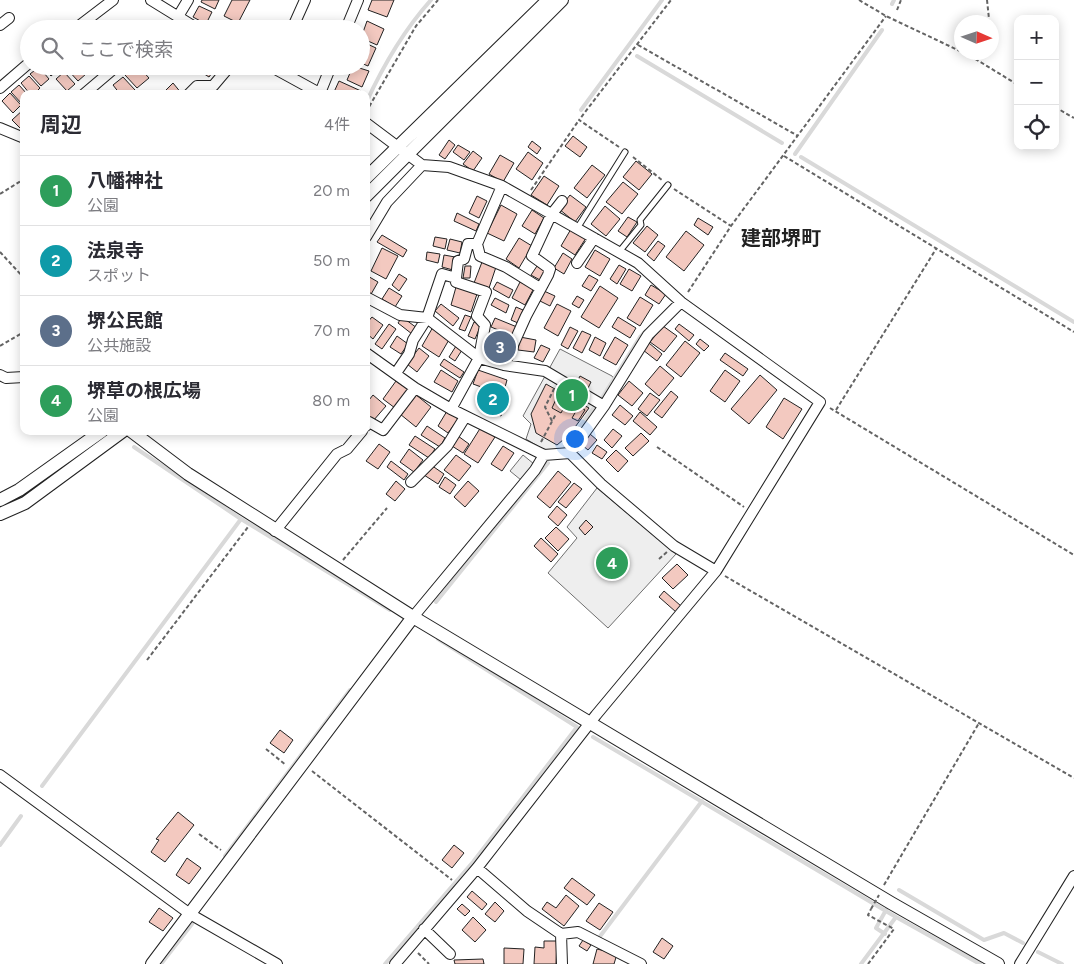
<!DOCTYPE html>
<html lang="ja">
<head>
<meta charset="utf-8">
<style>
  :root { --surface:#fff; --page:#f2f2f3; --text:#2b2b33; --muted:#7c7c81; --line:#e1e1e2; --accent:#b45309 }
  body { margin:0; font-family:Figtree,"Noto Sans JP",sans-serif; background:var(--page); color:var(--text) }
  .controls { position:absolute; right:15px; top:15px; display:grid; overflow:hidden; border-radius:10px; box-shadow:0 2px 12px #0003 }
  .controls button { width:45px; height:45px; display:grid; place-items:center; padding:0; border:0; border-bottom:1px solid var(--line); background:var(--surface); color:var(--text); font:25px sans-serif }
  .compass { position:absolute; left:954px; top:15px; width:45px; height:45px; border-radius:50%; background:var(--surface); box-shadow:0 2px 12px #0003; rotate:93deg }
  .you { position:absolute; left:574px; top:438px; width:18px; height:18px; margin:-12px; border:4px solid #fff; border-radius:50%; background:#1a73e8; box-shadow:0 0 0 8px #1a73e833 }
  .badge { display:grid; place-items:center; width:32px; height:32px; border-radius:50%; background:var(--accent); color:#fff; font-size:16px; font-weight:700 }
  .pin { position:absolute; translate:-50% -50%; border:2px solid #fff; box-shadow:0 1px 5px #0006 }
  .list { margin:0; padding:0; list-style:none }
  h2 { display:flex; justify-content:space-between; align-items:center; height:65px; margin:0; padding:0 20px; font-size:21px }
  h2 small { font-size:16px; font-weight:400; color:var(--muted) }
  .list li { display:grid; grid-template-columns:32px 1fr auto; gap:15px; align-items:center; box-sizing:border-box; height:70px; padding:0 20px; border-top:1px solid var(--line) }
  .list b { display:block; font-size:19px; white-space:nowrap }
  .list p { margin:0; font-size:16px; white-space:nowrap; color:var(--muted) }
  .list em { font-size:16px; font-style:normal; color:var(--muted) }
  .icon { flex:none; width:28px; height:28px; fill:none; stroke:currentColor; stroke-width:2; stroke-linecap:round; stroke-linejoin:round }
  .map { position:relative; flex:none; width:1074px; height:964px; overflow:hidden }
  .search { position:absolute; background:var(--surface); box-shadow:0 2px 12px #0003; left:20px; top:20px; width:350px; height:55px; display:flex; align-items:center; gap:12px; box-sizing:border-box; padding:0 18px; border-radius:28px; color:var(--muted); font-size:19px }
  .panel { position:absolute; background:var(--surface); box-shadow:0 2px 12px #0003; left:20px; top:90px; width:350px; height:345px; border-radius:10px }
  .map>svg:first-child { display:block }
  .green { fill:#eee; stroke:#6f6f6f }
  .parking { fill:#ededed; stroke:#6f6f6f }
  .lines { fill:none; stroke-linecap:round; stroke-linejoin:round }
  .stream { stroke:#d9d9d9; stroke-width:4 }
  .building { fill:#f3c9c0; stroke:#222 }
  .service-casing { stroke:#222; stroke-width:7 }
  .minor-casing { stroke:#222; stroke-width:12 }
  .tertiary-casing { stroke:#222; stroke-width:14 }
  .path { stroke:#646464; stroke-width:2; stroke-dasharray:4 2.5; stroke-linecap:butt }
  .service { stroke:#fff; stroke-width:5 }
  .minor { stroke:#fff; stroke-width:10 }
  .tertiary { stroke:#fff; stroke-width:12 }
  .path-bridge { stroke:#646464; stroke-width:2; stroke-dasharray:4 2.5; stroke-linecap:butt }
  .labels { text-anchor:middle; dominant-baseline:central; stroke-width:4; stroke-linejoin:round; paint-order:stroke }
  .quarter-label { font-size:20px; font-weight:bold; fill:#222; stroke:#fff }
</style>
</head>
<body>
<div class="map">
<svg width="1074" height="964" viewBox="0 0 1074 964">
  <rect width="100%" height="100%" fill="#fff"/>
  <!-- green -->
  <path class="green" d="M560 349 612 376 616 382 568 450 546 451 526 439 531 424 523 416Z
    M597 488 676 554 608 628 548 573 577 538 567 527Z"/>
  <!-- parking -->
  <path class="parking" d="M523 455 534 464 521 480 510 471Z"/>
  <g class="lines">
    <!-- stream -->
    <path class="stream" d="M892 4 894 0
      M637 56 782 143
      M366 103C383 66 404 30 431 0
      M581 110 662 0
      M795 154 882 30
      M801 157 1074 322
      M602 398 640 337 646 331
      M134 447 241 519 390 610
      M565 447 593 409
      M436 602 548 463
      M593 737 896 917 980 964
      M42 786 241 519
      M0 845 21 816
      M225 856 350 690
      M899 890 984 940 1004 933 1023 943
      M885 934 876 928 886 910
      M598 939 702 801
      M1038 952 1062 964
      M161 964 192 924
      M385 964 473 862 577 727 438 639
      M861 964 896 917"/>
  </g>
  <!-- building -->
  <path class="building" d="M202 0H219L215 9 201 2Z
    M232 0H250L238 23 224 16Z
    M372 0H394L387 17 368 10Z
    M199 6 212 12 206 24 193 17Z
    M367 21 384 29 377 45 361 38Z
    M363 42 376 48 368 66 361 63Z
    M42 66H56L59 69 51 76Z
    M70 66H79L86 74 78 81 67 69Z
    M134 66H138L149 78 137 88 125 75Z
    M166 66H179L180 72 167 74Z
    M201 66H217L209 77 198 70Z
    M353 66 369 71 362 87 347 80Z
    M39 67 49 79 41 86 30 74Z
    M64 72 75 84 67 91 56 79Z
    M29 76 40 88 34 94H30L21 83Z
    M123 77 135 90 130 94H120L113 85Z
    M339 81 361 91 360 94 334 92Z
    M173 83 182 94H162Z
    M19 85 27 94H24L22 104 11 92Z
    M10 93 21 105 13 113 2 101Z
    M24 109V132L12 120Z
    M573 136 587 147 580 157 565 146Z
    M449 140 455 145 445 159 439 155Z
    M532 141 541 148 537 154 528 147Z
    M458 145 470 152 464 160 453 152Z
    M473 151 482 158 473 171 463 164Z
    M528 152 543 163 532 180 516 169Z
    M500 155 514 163 503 182 489 174Z
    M636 161 652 174 639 190 623 177Z
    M592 165 605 175 587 198 574 188Z
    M544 176 559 186 547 205 531 195Z
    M623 182 638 194 622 214 606 202Z
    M570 195 586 207 575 222 559 209Z
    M477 196 487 201 479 218 469 213Z
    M501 205 517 214 504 241 487 233Z
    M605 206 620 219 606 236 591 224Z
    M532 210 544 218 535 234 522 226Z
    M457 213 479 224 476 231 454 221Z
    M628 217 637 222 627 237 618 231Z
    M698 218 713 227 708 235 694 225Z
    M647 226 658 235 645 252 633 243Z
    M571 229 586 238 575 255 561 246Z
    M686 231 704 245 684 271 666 257Z
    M382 235 407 250 403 257 377 242Z
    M435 237 447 239 445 249 433 246Z
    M519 238 532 246 519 268 506 259Z
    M450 239 462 242 460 253 447 250Z
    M658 241 665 246 654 261 647 255Z
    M382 248 398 256 386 279 371 271Z
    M595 250 610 259 600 276 585 267Z
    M427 252 440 254 438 263 426 260Z
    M563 253 572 259 564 274 554 268Z
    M444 255 455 257 453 270 442 267Z
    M482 262 496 267 489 288 474 283Z
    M619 265 626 269 617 284 610 279Z
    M465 266H471L470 278H463Z
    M537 266 545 271 540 280 531 275Z
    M629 269 641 276 632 291 620 284Z
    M399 274 407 279 399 291 392 285Z
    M366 275 378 282 370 296 366 294Z
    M589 275 598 280 591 291 582 286Z
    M497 282 513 290 509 298 493 289Z
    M520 282 534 288 525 305 512 298Z
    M651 285 666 294 659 304 645 295Z
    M600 286 618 298 599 328 581 317Z
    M456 287 477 294 471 312 451 305Z
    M389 288 402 296 395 307 382 299Z
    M544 291 555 296 550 306 540 301Z
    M577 296 584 300 579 308 572 304Z
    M640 297 653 305 640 326 627 318Z
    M495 298 509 305 506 313 491 305Z
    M441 304 459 318 453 326 435 311Z
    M557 304 571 311 558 336 544 328Z
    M516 307 523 310 518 323 511 320Z
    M465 315 471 317 465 331 459 329Z
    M372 317 383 325 373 339 366 333V324Z
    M402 317 417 328 412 334 398 323Z
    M618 317 636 328 630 338 612 327Z
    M495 318 517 327 513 336 491 327Z
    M474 322 481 325 475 339 468 336Z
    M389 324 396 329 382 349 375 344Z
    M679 324 694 335 689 341 675 329Z
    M663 326 677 336 664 352 650 342Z
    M433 327 450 338 439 357 422 346Z
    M570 327 578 331 568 349 561 345Z
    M582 331 591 335 582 353 573 348Z
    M490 333 511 343 503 361 493 356 495 350 485 345Z
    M397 336 408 344 401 354 390 347Z
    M520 337 536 340 534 352 518 350Z
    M595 337 606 343 600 356 589 350Z
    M615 337 628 345 616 365 603 358Z
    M700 339 709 346 704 351 696 344Z
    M685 341 700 353 681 377 666 365Z
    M649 343 662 354 657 361 643 350Z
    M541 345 550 349 543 362 534 358Z
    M456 346 462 350 455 361 449 357Z
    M419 348 429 356 417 372 407 364Z
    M725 353 748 369 743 376 720 360Z
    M444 359 464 372 460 378 440 365Z
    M660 366 674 378 659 396 645 384Z
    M441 370 458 381 452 392 434 382Z
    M478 370 507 380 504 391 509 393 501 416 477 405 484 388 473 384Z
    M725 370 740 381 725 402 710 391Z
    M760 375 777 390 749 424 731 409Z
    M580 376 591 382 587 390 576 384Z
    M396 381 409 390 395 408 383 399Z
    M629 381 643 393 632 406 618 395Z
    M546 384 589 408 570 434 557 445 536 433 531 414Z
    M671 391 678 397 662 418 654 412Z
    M650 393 660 400 647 416 638 409Z
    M415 394 431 407 416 427 400 414Z
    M373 395 386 406 373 421 366 415V398L369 400Z
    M558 395 568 400 561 413 552 408Z
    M784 398 802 409 783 439 766 427Z
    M620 405 633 416 625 425 612 415Z
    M579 406 585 410 578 421 572 418Z
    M447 411 458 419 448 433 438 426Z
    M640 412 657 427 650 435 633 421Z
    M427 426 445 438 440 447 421 435Z
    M481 427 495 437 478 463 464 454Z
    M613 429 622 436 612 448 604 440Z
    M641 433 649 441 633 456 625 448Z
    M590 434 597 440 588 450 582 445Z
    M415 436 435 449 429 458 409 445Z
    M458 436 469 444 463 453 452 446Z
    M379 444 390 452 378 469 366 461Z
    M597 445 607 452 602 459 592 453Z
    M503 446 514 453 502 471 491 464Z
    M409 449 423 460 414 472 400 462Z
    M616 450 628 461 618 472 606 460Z
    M456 455 471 466 459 481 444 470Z
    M391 461 408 474 404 480 387 467Z
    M431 465 444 474 438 484 424 475Z
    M558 471 571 482 550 508 537 497Z
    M445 477 456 485 450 494 439 487Z
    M396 481 405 489 395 501 386 494Z
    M468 481 479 491 465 507 454 497Z
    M574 483 582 489 566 508 558 502Z
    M557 506 567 515 558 526 548 517Z
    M586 520 593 527 585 535 579 528Z
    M556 527 569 539 558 551 545 538Z
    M541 538 558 554 551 562 534 546Z
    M677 564 688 575 673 589 662 578Z
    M664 591 681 606 676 612 659 597Z
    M280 730 293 740 284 753 270 743Z
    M178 812 194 825 165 862 151 852 159 840 156 839Z
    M454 845 464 853 452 868 442 860Z
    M187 858 201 868 189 884 176 875Z
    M572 878 595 895 587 905 564 888Z
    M472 891 487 904 482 910 467 897Z
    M566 895 579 906 564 926 542 909 547 902 556 908Z
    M495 902 504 911 495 922 485 914Z
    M599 903 613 912 600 930 586 921Z
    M462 904 470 911 465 916 457 909Z
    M159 908 173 918 163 931 149 922Z
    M473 917 486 930 475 942 462 930Z
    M662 938 673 946 664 959 653 952Z
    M583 940 591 945 587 951 579 946Z
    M544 941H557L556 964H534L535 947 544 948Z
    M504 948 524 949 523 964H504Z
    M597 949 617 954 614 964H593Z
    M483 959 484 964H455L454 960Z"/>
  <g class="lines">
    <defs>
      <path id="service" d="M578 227 625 152
        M619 252 641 225 640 220 668 185"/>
      <path id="minor" d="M151 0 198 29
        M179 15 188 0
        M0 25 9 18
        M75 29 113 0
        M292 29 305 0
        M346 29 358 0
        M270 66 321 94
        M0 88 29 63
        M320 93 331 66
        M84 94 117 66
        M189 94 197 86H213L230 66
        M366 123 422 165 449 167 502 186 638 263 681 302 820 402 716 571 596 715 477 868 395 964
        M0 128 24 138
        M366 237 387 202 422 165
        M477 244 502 186
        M577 263 594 238
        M456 278 458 261 464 259 468 244H477L480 256 506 267 540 288
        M366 297 400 315 427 318 479 358 504 365 545 371 604 406
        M366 353 415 388 451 409 544 455 570 453 601 484 674 546 716 571
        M504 365 526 316 548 275 550 269 532 256 551 215 562 201
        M396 373 409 354 413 340 427 318 442 274 456 278V282L486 292 477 316 485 325 479 358 451 409
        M0 375 6 378 24 377
        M366 426 369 422 383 430 415 388
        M570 453 604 406 648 335 681 302
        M411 482 447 446 465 417
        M275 531 337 454 347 449 362 431
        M413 617 535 470 544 455
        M0 775 190 914 277 964
        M477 868 527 911 561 934 578 932 641 964
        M424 929 450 954
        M561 934 562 964
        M1020 964 1074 876"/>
      <path id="tertiary" d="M366 178 548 0
        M366 196 562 0
        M131 431 188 474 413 617 891 903 998 964
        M0 500 19 490 102 431
        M0 514 25 503 123 431
        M152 964 413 617"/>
    </defs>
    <!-- service casing -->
    <use href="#service" class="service-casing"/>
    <!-- minor casing -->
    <use href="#minor" class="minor-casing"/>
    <!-- tertiary casing -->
    <use href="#tertiary" class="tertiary-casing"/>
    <!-- path -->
    <path class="path" d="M859 0 886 16 962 52
      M987 0 989 19 987 22
      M897 10 901 0
      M638 45 798 136
      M964 52 1018 85
      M1055 107 1074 118
      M366 112 416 26 438 0
      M619 147 579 120 671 0
      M784 156 1074 332
      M633 157 662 180
      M674 189 731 226
      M531 190 579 120
      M0 194 24 179
      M0 252 24 278
      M688 292 731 226 886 16
      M0 346 24 332
      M830 408 1074 555
      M836 410 936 249
      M552 421 545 407 554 389
      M541 442 556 414
      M657 447 744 507
      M659 559 667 552
      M343 560 387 508
      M725 576 1074 778
      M147 660 248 527
      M266 749 286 765
      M312 771 452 880
      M199 834 221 850
      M884 885 979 723
      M418 953 429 964
      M868 964 894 929 868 915 871 909"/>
    <!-- service -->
    <use href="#service" class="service"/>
    <!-- minor -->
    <use href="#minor" class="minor"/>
    <!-- tertiary -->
    <use href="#tertiary" class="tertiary"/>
    <!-- path-bridge -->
    <path class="path-bridge" d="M871 909 879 895"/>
  </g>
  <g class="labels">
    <!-- quarter labels -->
    <g class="quarter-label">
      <text x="781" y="238">建部堺町</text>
    </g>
  </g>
</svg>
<div class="controls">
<button>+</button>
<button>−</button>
<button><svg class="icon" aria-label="locate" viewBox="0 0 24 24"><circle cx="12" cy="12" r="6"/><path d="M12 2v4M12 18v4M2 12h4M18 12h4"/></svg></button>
</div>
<svg class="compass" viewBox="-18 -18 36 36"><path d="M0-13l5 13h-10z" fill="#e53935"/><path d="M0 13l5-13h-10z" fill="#7c7c81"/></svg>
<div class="you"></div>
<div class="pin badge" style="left:572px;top:395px;background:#2e9e5b">1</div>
<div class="pin badge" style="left:493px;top:399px;background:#0f9aa8">2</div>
<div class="pin badge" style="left:500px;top:347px;background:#5c6f8a">3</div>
<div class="pin badge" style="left:612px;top:563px;background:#2e9e5b">4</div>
<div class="search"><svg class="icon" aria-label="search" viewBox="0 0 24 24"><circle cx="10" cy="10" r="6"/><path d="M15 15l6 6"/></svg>ここで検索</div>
<section class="panel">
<h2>周辺<small>4件</small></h2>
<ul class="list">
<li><span class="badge" style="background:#2e9e5b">1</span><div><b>八幡神社</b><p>公園</p></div><em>20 m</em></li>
<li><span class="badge" style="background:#0f9aa8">2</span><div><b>法泉寺</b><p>スポット</p></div><em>50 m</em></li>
<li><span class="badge" style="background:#5c6f8a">3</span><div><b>堺公民館</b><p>公共施設</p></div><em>70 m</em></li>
<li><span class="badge" style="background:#2e9e5b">4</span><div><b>堺草の根広場</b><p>公園</p></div><em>80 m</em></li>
</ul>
</section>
</div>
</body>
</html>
